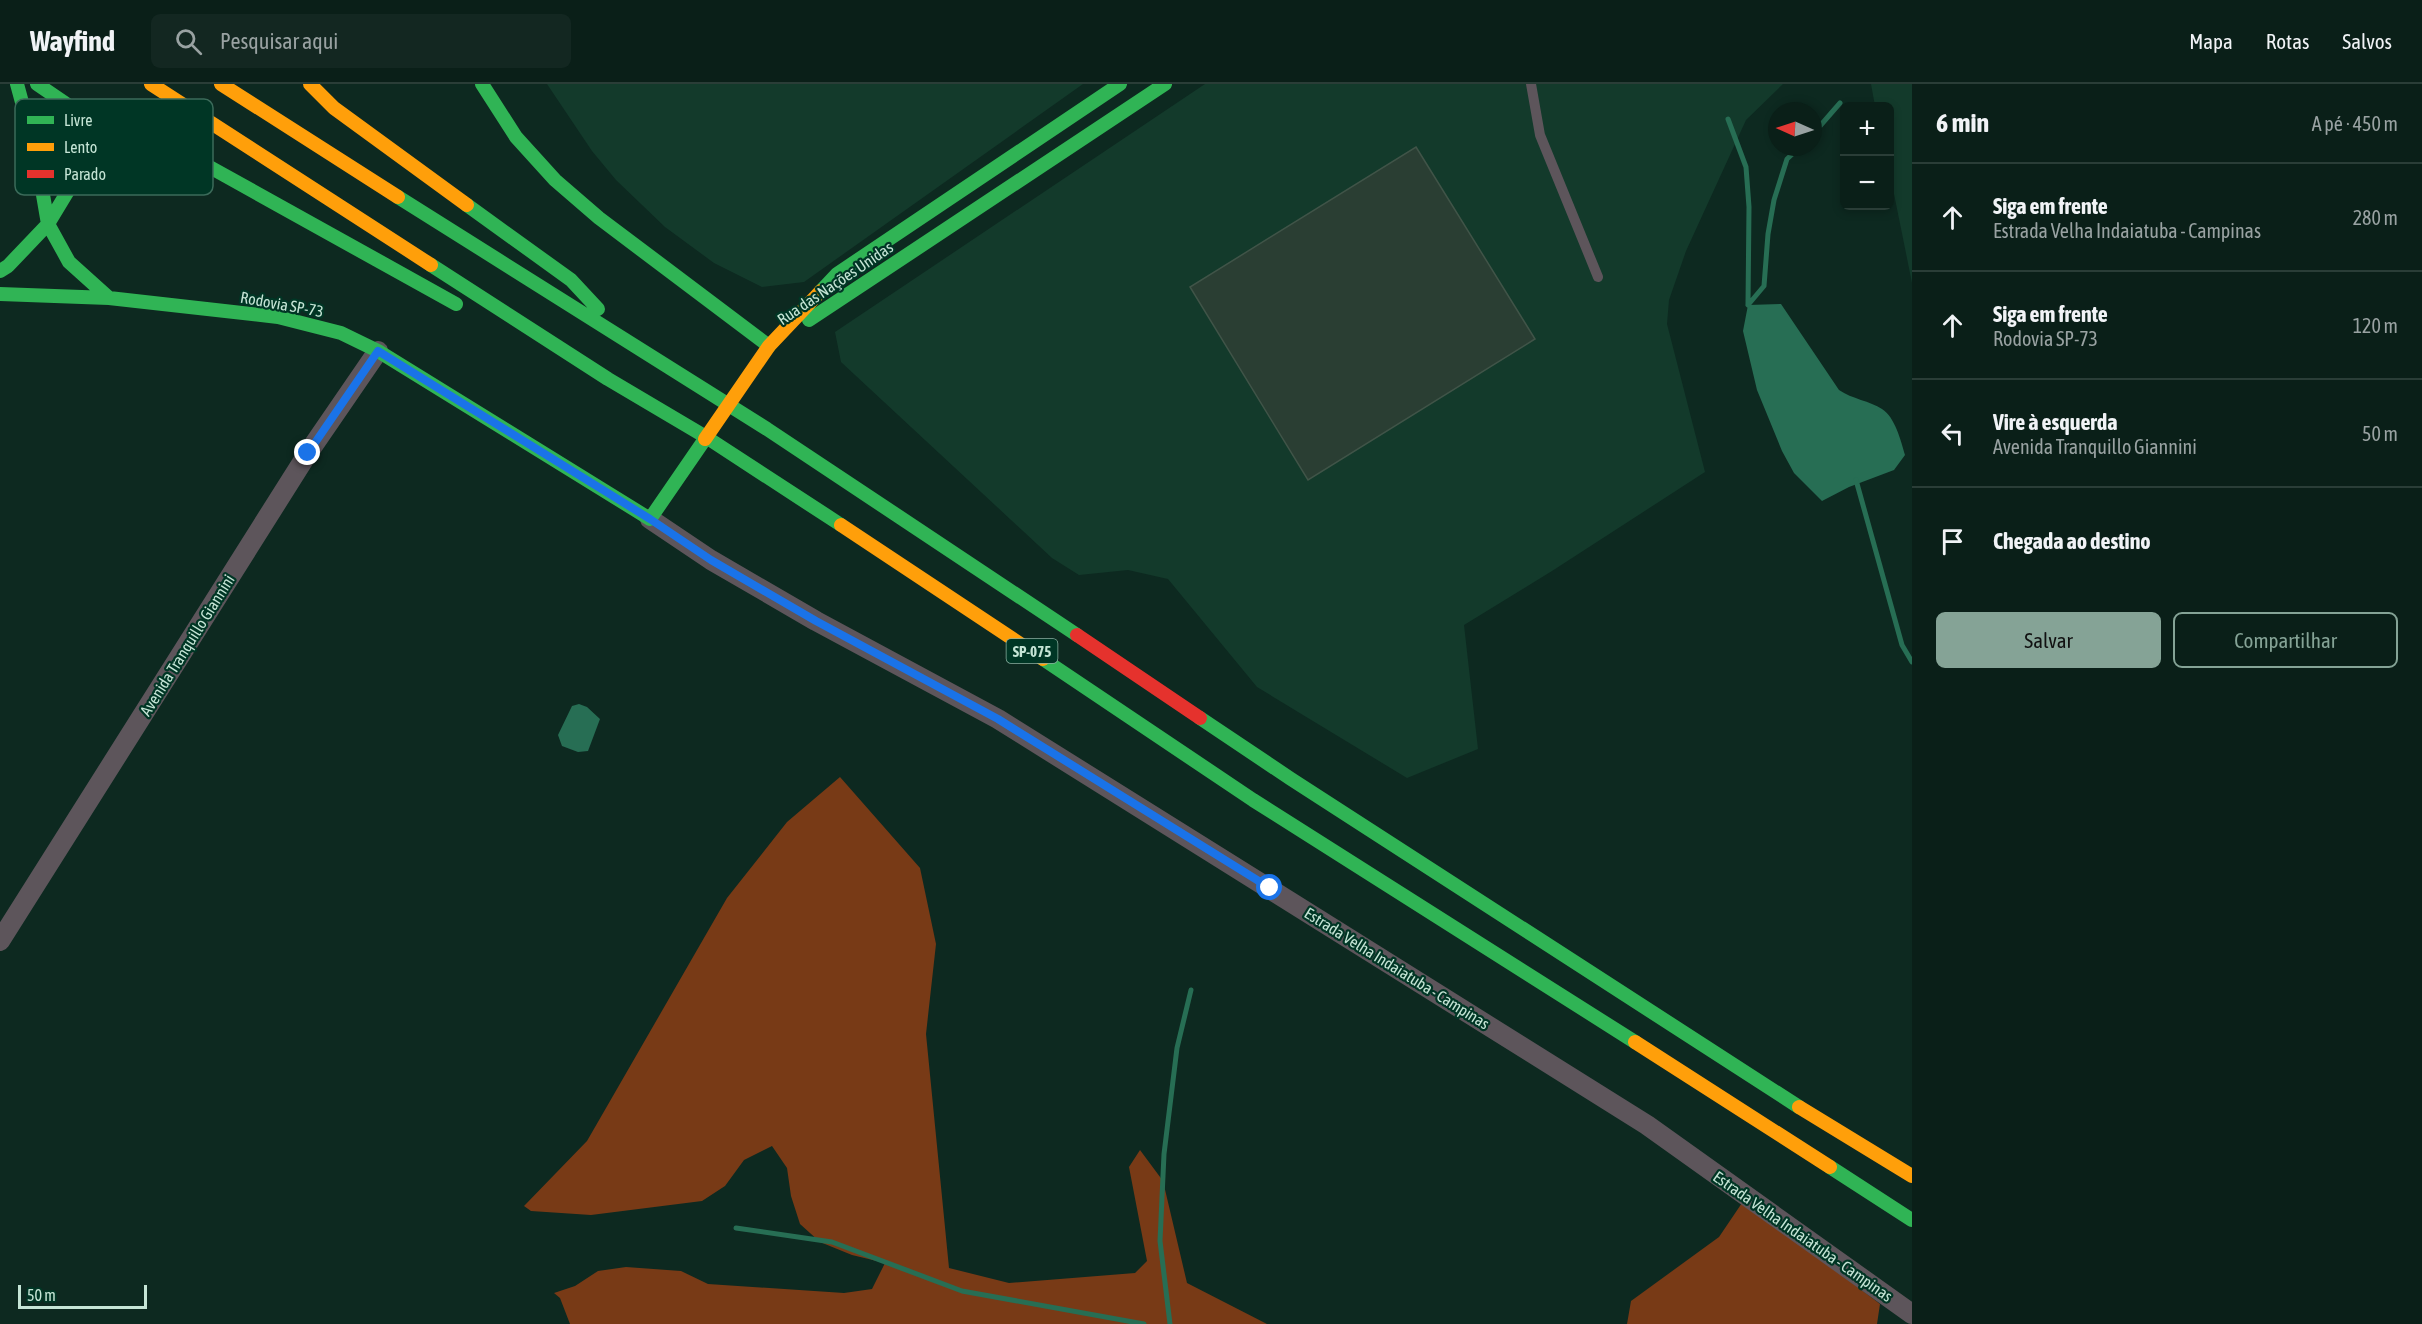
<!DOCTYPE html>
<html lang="pt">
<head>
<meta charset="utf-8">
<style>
  :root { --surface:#0a1f18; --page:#132721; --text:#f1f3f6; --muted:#99a2a2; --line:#2a3d37; --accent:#85a396 }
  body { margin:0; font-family:"Asap Condensed",sans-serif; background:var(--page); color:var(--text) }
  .controls { position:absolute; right:18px; top:18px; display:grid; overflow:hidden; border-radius:9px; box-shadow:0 3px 9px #0003 }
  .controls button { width:54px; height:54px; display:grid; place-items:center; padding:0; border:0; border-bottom:2px solid var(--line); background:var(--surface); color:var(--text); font:30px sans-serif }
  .compass { position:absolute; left:1768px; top:18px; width:54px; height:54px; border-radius:50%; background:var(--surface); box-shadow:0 3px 9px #0003; rotate:273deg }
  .scale { position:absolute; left:18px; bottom:15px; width:129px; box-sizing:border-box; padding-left:6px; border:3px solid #c5e5d6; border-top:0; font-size:16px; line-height:21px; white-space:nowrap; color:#c5e5d6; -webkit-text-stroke:4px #003625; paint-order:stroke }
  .stop { position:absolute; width:18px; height:18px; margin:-14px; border:4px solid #1a73e8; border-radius:50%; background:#fff }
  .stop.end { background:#1a73e8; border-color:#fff; box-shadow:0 2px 6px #0008 }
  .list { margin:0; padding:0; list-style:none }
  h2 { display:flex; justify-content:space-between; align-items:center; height:78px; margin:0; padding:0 24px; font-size:26px }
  h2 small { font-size:20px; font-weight:400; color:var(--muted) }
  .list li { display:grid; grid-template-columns:39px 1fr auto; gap:18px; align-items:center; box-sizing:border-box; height:108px; padding:0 24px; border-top:2px solid var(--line) }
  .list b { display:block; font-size:22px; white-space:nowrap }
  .list p { margin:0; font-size:20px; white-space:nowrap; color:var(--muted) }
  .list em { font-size:20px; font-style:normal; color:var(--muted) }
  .actions { display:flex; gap:12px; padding:18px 24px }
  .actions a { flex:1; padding:14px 0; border:2px solid var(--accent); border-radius:9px; text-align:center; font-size:21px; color:var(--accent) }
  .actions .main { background:var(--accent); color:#111 }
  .icon { flex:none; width:33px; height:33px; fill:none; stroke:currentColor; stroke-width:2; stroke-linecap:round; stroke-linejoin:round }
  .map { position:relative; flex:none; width:1912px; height:1240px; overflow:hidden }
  header { display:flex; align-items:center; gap:36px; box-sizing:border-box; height:84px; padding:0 30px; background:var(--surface); border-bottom:2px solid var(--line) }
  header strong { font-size:28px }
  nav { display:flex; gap:33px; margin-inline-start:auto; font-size:21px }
  .search { width:420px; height:54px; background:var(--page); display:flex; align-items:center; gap:15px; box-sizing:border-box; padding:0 21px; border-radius:9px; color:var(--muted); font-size:22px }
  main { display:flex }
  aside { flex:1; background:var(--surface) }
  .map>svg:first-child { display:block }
  .built { fill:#133a2b }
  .forest { fill:#783a16 }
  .water { fill:#276e54 }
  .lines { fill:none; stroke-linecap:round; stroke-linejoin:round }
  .stream { stroke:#276e54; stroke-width:5 }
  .building { fill:#2a3e33; stroke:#405448; stroke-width:1.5 }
  .lane { stroke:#5d555b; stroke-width:10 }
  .street { stroke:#5d555b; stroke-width:20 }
  .fast { stroke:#30b455; stroke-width:14 }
  .slow { stroke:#ff9f0a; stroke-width:14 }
  .jam { stroke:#e5322d; stroke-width:14 }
  .route { stroke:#1a73e8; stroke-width:8 }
  .labels { text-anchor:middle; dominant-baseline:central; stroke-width:4.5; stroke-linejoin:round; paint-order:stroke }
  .shield { fill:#003625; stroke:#8ab0a1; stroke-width:1.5 }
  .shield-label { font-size:15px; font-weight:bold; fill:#c5e5d6 }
  .street-label { font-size:16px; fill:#c5e5d6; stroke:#003625 }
  .key { fill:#003625; stroke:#3b6b5a; stroke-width:1.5 }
  .key-label { font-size:16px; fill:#c5e5d6 }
</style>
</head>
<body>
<header>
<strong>Wayfind</strong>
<div class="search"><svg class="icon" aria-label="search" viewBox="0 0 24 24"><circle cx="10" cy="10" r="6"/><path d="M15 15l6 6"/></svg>Pesquisar aqui</div>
<nav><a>Mapa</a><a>Rotas</a><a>Salvos</a></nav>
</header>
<main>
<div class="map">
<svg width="1912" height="1240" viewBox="0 0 1912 1240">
  <rect width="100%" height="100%" fill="#0d2920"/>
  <!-- built -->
  <path class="built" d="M547 0H1083L804 198 762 203 714 179 665 143 616 96 592 67Z
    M1205 0H1783L1746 36 1686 167 1669 216 1667 240 1705 388 1552 487 1464 541 1478 665 1407 694 1257 603 1168 495 1128 486 1079 491 1052 474 841 278 835 248Z
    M1871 0H1912V199L1890 90V22H1875Z"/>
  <!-- forest -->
  <path class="forest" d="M840 693 920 784 936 860 926 950 949 1184 1009 1199 1135 1189 1147 1177 1129 1083 1140 1066 1163 1097 1187 1199 1267 1240H570L560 1214 554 1209 575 1202 598 1187 626 1183 681 1187 708 1200 844 1209 872 1205 885 1179 852 1171 820 1158 800 1140 791 1112 787 1084 772 1062 744 1076 725 1102 702 1117 591 1131 531 1127 524 1122 587 1057 727 814 787 738Z
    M1744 1116 1880 1220 1877 1240H1627L1631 1217 1719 1153Z"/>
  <!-- water -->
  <path class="water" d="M1781 220 1839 306C1852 315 1870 317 1882 325 1895 333 1901 357 1905 371L1894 386 1849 403 1822 417 1794 389 1782 367 1757 306 1743 247 1748 221Z
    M579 620 587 623 600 635 588 667 578 668 562 662 558 651 572 622Z"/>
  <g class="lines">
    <!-- stream -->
    <path class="stream" d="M1728 35 1746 83 1749 123 1748 221
      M1813 50 1840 19
      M1748 221 1764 202 1768 150 1774 116 1787 75 1800 63
      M1856 396 1902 561 1912 578
      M736 1144 832 1158 962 1207 1144 1240
      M1170 1240 1160 1157 1164 1070 1177 964 1191 906"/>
  </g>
  <!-- building -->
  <path class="building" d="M1416 63 1535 255 1308 396 1190 203Z"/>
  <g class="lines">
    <!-- lane -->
    <path class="lane" d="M1531 0 1540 51 1598 193"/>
    <!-- street -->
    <path class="street" d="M650 435 711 476 816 537 998 635 1647 1041 1912 1230
      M0 857 308 369 378 267"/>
    <!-- fast -->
    <path class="fast" d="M17 0 36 70 48 140 69 178 109 214
      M37 0 81 30 109 45 206 81 456 220
      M482 0 516 53 555 96 599 134 769 262
      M398 113 767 345 1077 551
      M467 121 571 196 598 225
      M431 181 608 295 706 353 841 441
      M0 187 8 182 48 140 71 102 86 83 107 72 147 60
      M821 207 837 190 1120 0
      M0 210 109 214 278 233 341 249 378 267 650 435 705 355
      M809 236 1165 0
      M1043 575 1253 716 1635 958
      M1200 634 1291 695 1799 1023
      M1830 1083 1912 1136"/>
    <!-- slow -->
    <path class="slow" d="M151 0 431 181
      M221 0 398 113
      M310 0 334 24 467 121
      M705 355 769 262 821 207
      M841 441 1043 575
      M1635 958 1830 1083
      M1799 1023 1912 1092"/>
    <!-- jam -->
    <path class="jam" d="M1077 551 1200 634"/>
  </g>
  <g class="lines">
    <!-- route -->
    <path class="route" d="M308 369 378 267 650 435 711 476 816 537 998 635 1270 804"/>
  </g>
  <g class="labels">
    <!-- shield labels -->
    <rect class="shield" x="1006.5" y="555" width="51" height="24" rx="4.5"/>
    <g class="shield-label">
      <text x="1032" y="567">SP-075</text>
    </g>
    <!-- street labels -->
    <g class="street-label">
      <text transform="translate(835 199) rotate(-34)">Rua das Nações Unidas</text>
      <text transform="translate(282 220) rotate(10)">Rodovia SP-73</text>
      <text transform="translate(187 561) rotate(-58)">Avenida Tranquillo Giannini</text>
      <text transform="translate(1397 884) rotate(32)">Estrada Velha Indaiatuba - Campinas</text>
      <text transform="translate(1803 1152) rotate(35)">Estrada Velha Indaiatuba - Campinas</text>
    </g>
  </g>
  <!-- legend -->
  <rect x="15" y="15" width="198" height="96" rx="9" class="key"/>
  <rect x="27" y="32" width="27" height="8" fill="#30b455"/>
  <rect x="27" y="59" width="27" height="8" fill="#ff9f0a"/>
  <rect x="27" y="86" width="27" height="8" fill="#e5322d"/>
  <g class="key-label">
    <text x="64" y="42">Livre</text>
    <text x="64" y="69">Lento</text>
    <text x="64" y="96">Parado</text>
  </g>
</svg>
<div class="controls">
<button>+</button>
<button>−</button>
</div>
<svg class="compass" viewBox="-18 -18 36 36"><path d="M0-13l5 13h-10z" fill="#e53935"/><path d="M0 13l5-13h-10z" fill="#99a2a2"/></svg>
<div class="scale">50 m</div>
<div class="stop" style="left:1270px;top:804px"></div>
<div class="stop end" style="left:308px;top:369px"></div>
</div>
<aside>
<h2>6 min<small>A pé · 450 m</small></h2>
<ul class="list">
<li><svg class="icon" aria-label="ahead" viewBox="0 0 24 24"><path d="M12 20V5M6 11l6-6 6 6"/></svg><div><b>Siga em frente</b><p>Estrada Velha Indaiatuba - Campinas</p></div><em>280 m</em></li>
<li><svg class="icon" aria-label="ahead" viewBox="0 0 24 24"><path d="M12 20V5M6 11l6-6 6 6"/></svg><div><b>Siga em frente</b><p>Rodovia SP-73</p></div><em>120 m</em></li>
<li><svg class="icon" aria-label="left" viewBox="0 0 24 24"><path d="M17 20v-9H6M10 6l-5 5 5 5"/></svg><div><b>Vire à esquerda</b><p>Avenida Tranquillo Giannini</p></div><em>50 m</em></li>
<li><svg class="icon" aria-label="arrive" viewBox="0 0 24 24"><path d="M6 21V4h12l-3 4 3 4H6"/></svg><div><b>Chegada ao destino</b></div></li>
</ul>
<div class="actions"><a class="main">Salvar</a><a>Compartilhar</a></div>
</aside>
</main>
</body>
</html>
